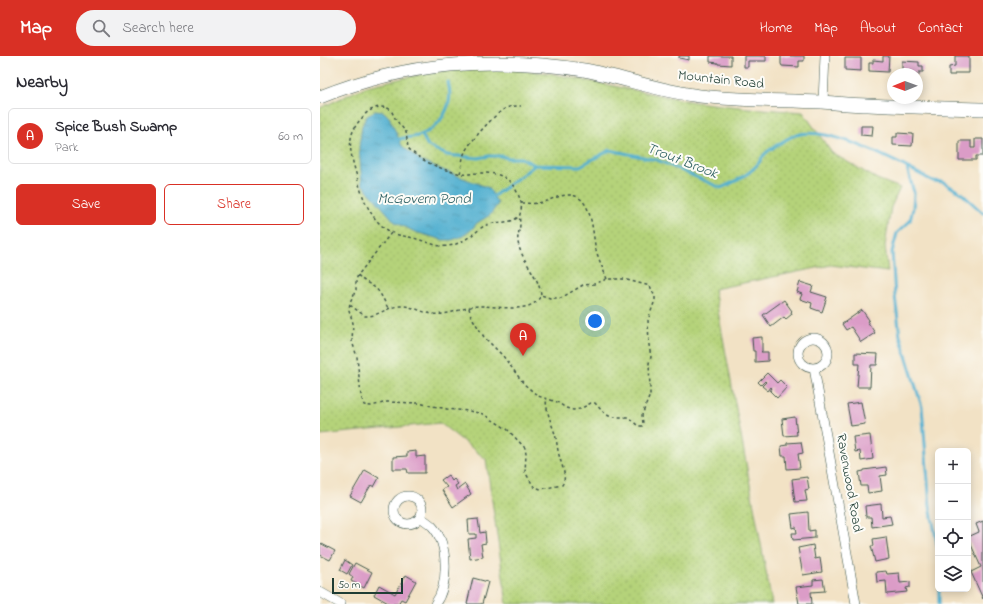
<!DOCTYPE html>
<html lang="en">
<head>
<meta charset="utf-8">
<style>
  :root { --surface:#fff; --page:#f2f2f3; --text:#2b2b33; --muted:#7c7c81; --line:#e1e1e2; --accent:#d93025 }
  body { margin:0; font-family:"Indie Flower",sans-serif; background:var(--page); color:var(--text) }
  .controls { position:absolute; right:12px; bottom:12px; display:grid; overflow:hidden; border-radius:6px; box-shadow:0 2px 10px #0003 }
  .controls button { width:36px; height:36px; display:grid; place-items:center; padding:0; border:0; border-bottom:1px solid var(--line); background:var(--surface); color:var(--text); font:20px sans-serif }
  .compass { position:absolute; left:567px; top:12px; width:36px; height:36px; border-radius:50%; background:var(--surface); box-shadow:0 2px 10px #0003; rotate:269deg }
  .scale { position:absolute; left:12px; bottom:10px; width:71px; box-sizing:border-box; padding-left:4px; border:2px solid #1f3d34; border-top:0; font-size:11px; line-height:14px; white-space:nowrap; color:#1f3d34; -webkit-text-stroke:3px #fdfcf7; paint-order:stroke }
  .you { position:absolute; left:275px; top:265px; width:14px; height:14px; margin:-10px; border:3px solid #fff; border-radius:50%; background:#1a73e8; box-shadow:0 0 0 6px #1a73e833 }
  .badge { display:grid; place-items:center; width:26px; height:26px; border-radius:50%; background:var(--accent); color:#fff; font-size:13px; font-weight:700 }
  .pin { position:absolute; translate:-50% -33px; filter:drop-shadow(0 1px 2px #0008) }
  .pin::after { content:''; position:absolute; top:21px; width:14px; height:12px; background:inherit; clip-path:polygon(0 0,100% 0,50% 100%) }
  .list { margin:0; padding:0; list-style:none }
  h2 { display:flex; justify-content:space-between; align-items:center; height:52px; margin:0; padding:0 16px; font-size:17px }
  h2 small { font-size:13px; font-weight:400; color:var(--muted) }
  .list li { display:grid; grid-template-columns:26px 1fr auto; gap:12px; align-items:center; box-sizing:border-box; height:56px; margin:0 8px 8px; padding:0 8px; border:1px solid var(--line); border-radius:6px }
  .list b { display:block; font-size:15px; white-space:nowrap }
  .list p { margin:0; font-size:13px; white-space:nowrap; color:var(--muted) }
  .list em { font-size:13px; font-style:normal; color:var(--muted) }
  .actions { display:flex; gap:8px; padding:12px 16px }
  .actions a { flex:1; padding:9px 0; border:1px solid var(--accent); border-radius:6px; text-align:center; font-size:14px; color:var(--accent) }
  .actions .main { background:var(--accent); color:#fff }
  .icon { flex:none; width:22px; height:22px; fill:none; stroke:currentColor; stroke-width:2; stroke-linecap:round; stroke-linejoin:round }
  .map { position:relative; flex:none; width:663px; height:548px; overflow:hidden }
  header { display:flex; align-items:center; gap:24px; box-sizing:border-box; height:56px; padding:0 20px; background:var(--accent); color:#fff }
  header strong { font-size:19px }
  nav { display:flex; gap:22px; margin-inline-start:auto; font-size:14px }
  .search { width:280px; height:36px; background:var(--page); display:flex; align-items:center; gap:10px; box-sizing:border-box; padding:0 14px; border-radius:22px; color:var(--muted); font-size:15px }
  main { display:flex }
  aside { flex:1; background:var(--surface) }
  .map>svg:first-child { display:block }
  .grass { fill:url(#grass-dots); stroke:#6a8857 }
  .water { fill:url(#water-ripples); stroke:#387682 }
  .lines { fill:none; stroke-linecap:round; stroke-linejoin:round }
  .stream { stroke:#52b0d0; stroke-width:3 }
  .building { fill:#db9cc7 }
  .street-casing { stroke:#3f564a; stroke-width:10 }
  .secondary-casing { stroke:#3f564a; stroke-width:14 }
  .path { stroke:#3f564a; stroke-width:1.5; stroke-dasharray:3 3; stroke-linecap:butt }
  .street { stroke:#fff; stroke-width:9 }
  .secondary { stroke:#fff; stroke-width:13 }
  .labels { text-anchor:middle; dominant-baseline:central; stroke-width:4; stroke-linejoin:round; paint-order:stroke }
  .street-label { font-size:14px; fill:#1f3d34; stroke:#fdfcf7 }
  .water-label { font-size:15px; font-style:italic; fill:#2e6063; stroke:#fdfcf7 }
</style>
</head>
<body>
<header>
<strong>Map</strong>
<div class="search"><svg class="icon" aria-label="search" viewBox="0 0 24 24"><circle cx="10" cy="10" r="6"/><path d="M15 15l6 6"/></svg>Search here</div>
<nav><a>Home</a><a>Map</a><a>About</a><a>Contact</a></nav>
</header>
<main>
<aside>
<h2>Nearby<small></small></h2>
<ul class="list">
<li><span class="badge">A</span><div><b>Spice Bush Swamp</b><p>Park</p></div><em>60 m</em></li>
</ul>
<div class="actions"><a class="main">Save</a><a>Share</a></div>
</aside>
<div class="map">
<svg width="663" height="548" viewBox="0 0 663 548">
  <defs>
    <pattern id="grass-dots" width="8" height="8" patternUnits="userSpaceOnUse"><rect width="8" height="8" fill="#b5d37a"/><path d="M2 2h.1M6 6h.1" fill="none" stroke="#9bb66a" stroke-width="1.8" stroke-linecap="round"/></pattern>
    <pattern id="water-ripples" width="26" height="14" patternUnits="userSpaceOnUse"><rect width="26" height="14" fill="#52b0d0"/><path d="M2 4q2-2 4 0t4 0M15 11q2-2 4 0t4 0" fill="none" stroke="#4390aa"/></pattern>
  </defs>
  <rect width="100%" height="100%" fill="#fdfcf7"/>
  <filter id="ink" filterUnits="userSpaceOnUse"><feTurbulence type="fractalNoise" baseFrequency=".025" numOctaves="2"/><feDisplacementMap in="SourceGraphic" scale="8" xChannelSelector="R" yChannelSelector="G"/><feConvolveMatrix kernelMatrix="1 2 1 2 8 2 1 2 1" color-interpolation-filters="sRGB"/></filter>
  <filter id="wash" filterUnits="userSpaceOnUse"><feTurbulence type="fractalNoise" baseFrequency=".012" numOctaves="4" result="noise"/><feDisplacementMap in="SourceGraphic" scale="16" xChannelSelector="R" yChannelSelector="G"/><feGaussianBlur stdDeviation="0.9" result="paint"/><feColorMatrix in="noise" values="0 0 0 0 0 0 0 0 0 0 0 0 0 0 0 0 0 1.4 0 .05"/><feComposite in="paint" operator="in"/></filter>
  <g filter="url(#wash)">
    <rect width="100%" height="100%" fill="#f2e2c5"/>
    <!-- grass -->
    <path class="grass" d="M135 13H189L228 17 374 46 428 52 483 56 512 97 557 123 580 132 571 151 565 190 568 216 511 209 394 233 452 548H187L166 403 120 367 0 379V52L47 30 93 20Z"/>
    <!-- water -->
    <path class="water" d="M55 55 64 56 69 61 82 90 100 104 125 115 169 132 178 148 170 159 157 167 151 174 143 180 132 184H123L95 176 75 166 42 128 39 91 42 70 46 61Z"/>
    <g class="lines">
      <!-- stream -->
      <path class="stream" d="M102 79 108 90 127 99 158 102 169 100H182L187 102H201L215 109
        M77 84C83 81 91 82 98 80 120 73 135 49 128 26
        M587 112 594 137 593 152 590 165 577 177 572 196 575 240 580 280 602 351 610 450 618 493
        M171 142 215 109 260 110 290 94 337 104 401 132C414 126 427 120 437 109 440 106 441 102 444 99 449 93 462 86 469 82 501 62 583 110 613 125L623 126 641 137 663 157
        M619 533V548"/>
    </g>
    <g id="blocks">
      <!-- building -->
      <path class="building" d="M359 0H369V4L359 2Z
        M390 0H411V9L398 8V7L390 6Z
        M424 0H446V5H428V11H424Z
        M461 0H484V5H479V11L462 10 461 8Z
        M563 0H569L568 16 549 15V7H553V4L563 5Z
        M635 0H649V17H635V19H629V11L635 10Z
        M525 2H541V15L525 14Z
        M582 5 599 6V10H603V16H599V19L597 18H582Z
        M541 70H553L552 80 541 79Z
        M577 77 593 78 592 90 573 89V81H577Z
        M655 83H663V100H656V104H639V85H651V92H655Z
        M480 226 493 230 491 236 507 241 502 256 491 252 492 247 480 243 482 238 477 236Z
        M464 244 472 255 471 256 472 258 466 263 464 261 451 271 443 259Z
        M542 254 549 264 547 265 555 277 541 286 531 271 526 274 522 268Z
        M442 281V295L441 296H448V305L435 306V295H433L432 282Z
        M535 297 558 298 557 309H551L550 331H537L539 308H535Z
        M447 317 457 327 460 324 467 331 457 342 450 335 452 332 451 331 448 335 442 330 446 326 445 325 441 329 438 326Z
        M541 346 545 368 531 370 527 348Z
        M475 361 477 379 464 380 462 363Z
        M550 379 553 403 541 405 540 395 535 396 533 381Z
        M481 386 483 397 478 398 480 412 467 413 466 400H462L461 390 467 389V387Z
        M96 395V401L105 400V417H88L87 413H73V401L87 400V396Z
        M566 411 567 419 560 420 562 435 548 437 547 430H541L539 416 544 415V414Z
        M45 414 59 422 54 431 51 429 41 446 30 440Z
        M128 419 132 425 134 423 138 428 135 430 137 434 145 428 151 438 133 451 122 434 127 431 121 424Z
        M487 421 489 433 485 434 487 445 475 446 472 423Z
        M561 448 562 461 570 460 572 468 552 471 551 461H546L545 450Z
        M488 456 489 475 495 474V482L473 484 472 477H477L476 471 473 472 471 458Z
        M158 463 160 477 165 476 166 487 161 488 163 501 150 503 148 483 156 482V478H149L148 464Z
        M663 465V543L651 516 661 511 648 482V481L659 476 656 468Z
        M566 481 569 503 555 506 551 490H554L553 483Z
        M0 487 15 495 10 504 0 499Z
        M493 489 495 503 500 502 502 516 483 519 478 492Z
        M25 504 32 509 27 518 20 514Z
        M35 507 52 516 44 532 31 525 33 521 29 518Z
        M566 515 567 518 579 517 580 527 590 526V531L586 532 587 536 567 538 566 525 557 526 556 516Z
        M86 519 96 525 85 545 81 543 78 548H70L54 539 59 529 75 538Z
        M153 522 168 526 162 548H147Z
        M503 523 505 535 491 536 492 548H479L476 531 493 529V524Z"/>
    </g>
  </g>
  <g filter="url(#ink)">
    <use href="#blocks" fill-opacity="0" stroke="#3f564a" stroke-width="1"/>
    <g class="lines">
      <defs>
        <path id="street" d="M503 46 505 0
          M478 297a15 15 0 1 1 30 0a15 15 0 1 1-30 0Z
          M494 312 536 548
          M74 454a14 14 0 1 1 28 0a14 14 0 1 1-28 0Z
          M100 461C104 464 109 467 112 470 129 488 129 529 115 548
          M0 536 21 548"/>
        <path id="secondary" d="M0 41C87 6 172 0 264 14 301 21 336 34 373 39 415 45 459 44 501 46 517 47 532 49 548 49 586 51 625 52 663 53"/>
      </defs>
      <!-- street casing -->
      <use href="#street" class="street-casing"/>
      <!-- secondary casing -->
      <use href="#secondary" class="secondary-casing"/>
      <!-- path -->
      <path class="path" d="M140 117C142 111 142 102 145 96 148 88 175 58 183 54 188 50 195 50 201 50
        M201 147C207 147 213 148 219 147 229 145 238 139 249 139 273 139 272 177 276 194 279 204 283 213 287 223
        M71 177 38 219 36 224V234L30 246 29 254 33 267 32 285 37 301 41 340 44 349 51 350 67 346 98 347 127 353 149 355 163 358 187 373 205 392 206 398 205 416 214 431 221 433 242 429C248 421 241 408 239 399 237 392 237 385 235 378 231 366 226 355 226 342
        M38 219C42 224 46 226 51 229 60 234 63 243 68 252
        M30 249 45 260C58 261 66 251 80 250 92 249 102 257 113 258 129 260 143 251 158 250 176 249 212 260 221 239 219 219 201 205 198 186 197 179 200 174 200 168 200 165 199 161 200 158 201 154 202 151 201 146 193 122 182 116 157 117 152 117 147 119 142 118 122 114 102 106 88 92L86 76 76 64 71 54C65 50 58 50 51 54 47 56 44 59 42 62 24 80 31 99 37 121 42 140 49 161 66 173 75 180 87 180 97 183 105 185 113 189 121 190 136 192 150 181 161 172 175 162 190 171 200 159
        M149 252 151 260 164 281 183 300 204 328 218 340 237 346 246 352 253 354 260 353 271 347H275C289 363 288 361 308 361L318 370H322L323 367 322 359 330 339V332L329 307 331 301 329 289 328 264 335 244V241L330 230 303 223H287L274 228 263 229 241 242H230L221 239"/>
      <!-- street -->
      <use href="#street" class="street"/>
      <!-- secondary -->
      <use href="#secondary" class="secondary"/>
    </g>
  </g>
  <g class="labels">
    <!-- street labels -->
    <g class="street-label">
      <text transform="translate(401 24) rotate(6)">Mountain Road</text>
      <text transform="translate(529 427) rotate(80)">Ravenwood Road</text>
    </g>
    <!-- water labels -->
    <g class="water-label">
      <text transform="translate(362 105) rotate(21)">Trout Brook</text>
      <text x="104" y="143">McGovern Pond</text>
    </g>
  </g>
</svg>
<div class="controls">
<button>+</button>
<button>−</button>
<button><svg class="icon" aria-label="locate" viewBox="0 0 24 24"><circle cx="12" cy="12" r="6"/><path d="M12 2v4M12 18v4M2 12h4M18 12h4"/></svg></button>
<button><svg class="icon" aria-label="layers" viewBox="0 0 24 24"><path d="M12 4l9 5-9 5-9-5zM3 14l9 5 9-5"/></svg></button>
</div>
<svg class="compass" viewBox="-18 -18 36 36"><path d="M0-13l5 13h-10z" fill="#e53935"/><path d="M0 13l5-13h-10z" fill="#7c7c81"/></svg>
<div class="scale">50 m</div>
<div class="you"></div>
<div class="pin badge" style="left:203px;top:300px">A</div>
</div>
</main>
</body>
</html>
